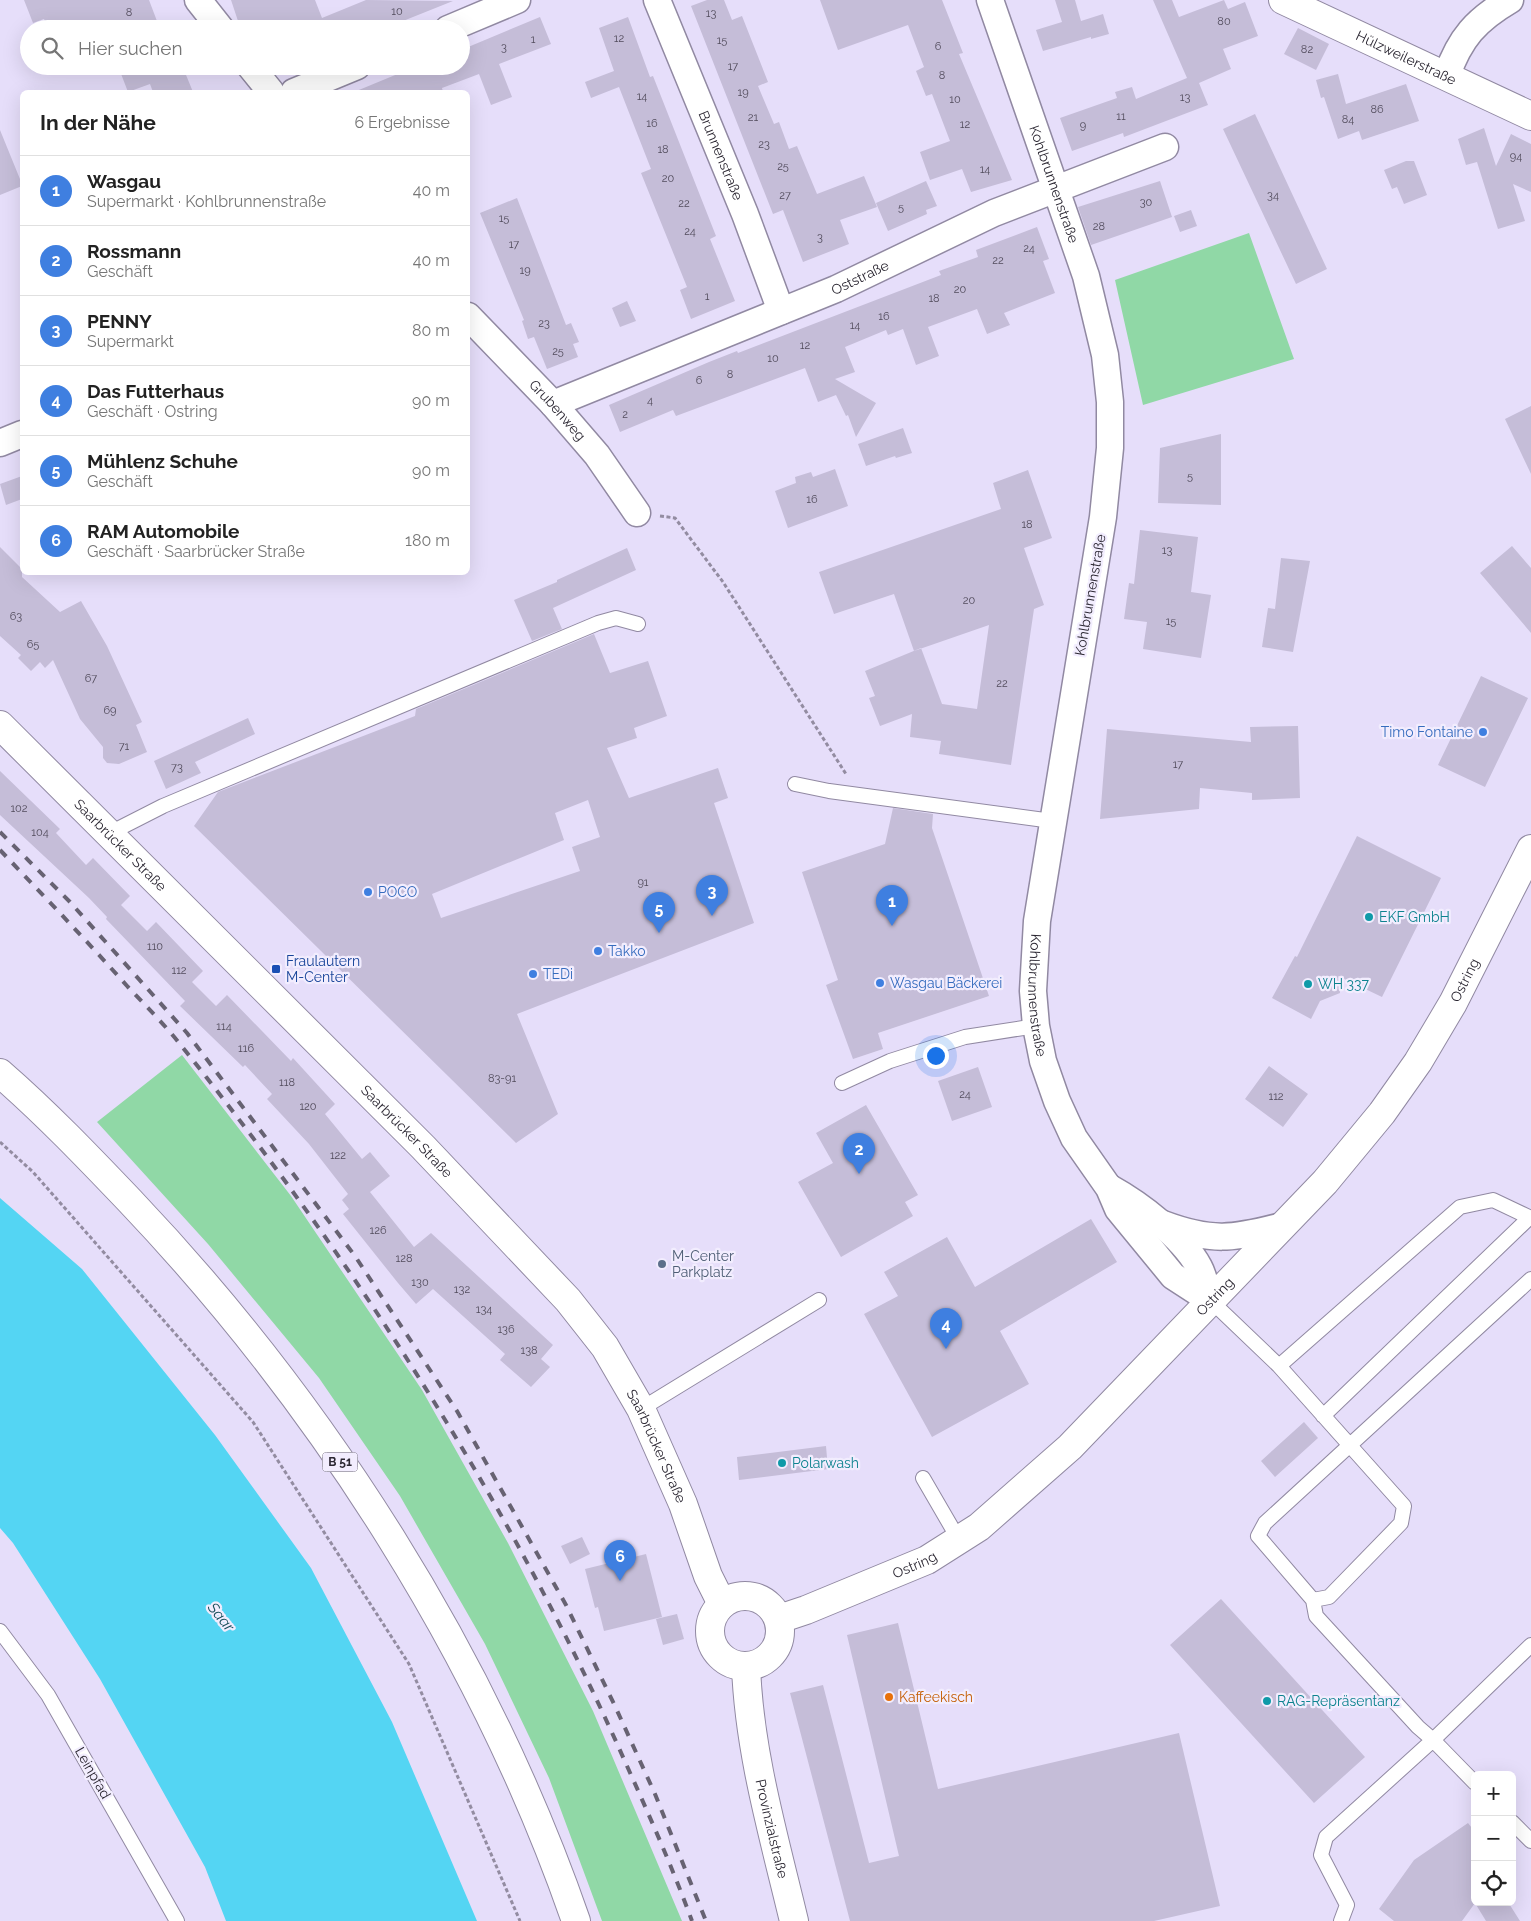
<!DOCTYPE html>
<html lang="de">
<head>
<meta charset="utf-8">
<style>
  :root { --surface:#fff; --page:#f6f6f6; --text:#222; --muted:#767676; --line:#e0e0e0; --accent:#7c3aed }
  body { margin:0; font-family:Raleway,sans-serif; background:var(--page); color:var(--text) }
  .controls { position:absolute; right:15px; bottom:15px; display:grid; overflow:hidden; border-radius:8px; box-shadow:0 5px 20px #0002 }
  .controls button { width:45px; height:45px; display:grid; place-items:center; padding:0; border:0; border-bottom:1px solid var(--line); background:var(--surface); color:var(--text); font:25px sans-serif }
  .you { position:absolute; left:935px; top:1055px; width:18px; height:18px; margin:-12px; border:4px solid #fff; border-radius:50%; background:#1a73e8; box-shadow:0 0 0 8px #1a73e833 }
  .badge { display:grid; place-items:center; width:32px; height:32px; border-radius:50%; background:var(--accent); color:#fff; font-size:16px; font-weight:700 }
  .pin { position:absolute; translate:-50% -41px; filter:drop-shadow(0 1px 2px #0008) }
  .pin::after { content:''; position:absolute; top:26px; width:18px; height:15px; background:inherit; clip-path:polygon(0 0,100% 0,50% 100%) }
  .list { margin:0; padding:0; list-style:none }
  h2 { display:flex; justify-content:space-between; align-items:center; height:65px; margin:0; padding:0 20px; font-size:21px }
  h2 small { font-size:16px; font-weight:400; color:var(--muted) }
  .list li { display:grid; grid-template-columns:32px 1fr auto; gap:15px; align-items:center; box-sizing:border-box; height:70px; padding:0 20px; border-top:1px solid var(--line) }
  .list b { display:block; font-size:19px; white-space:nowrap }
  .list p { margin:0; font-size:16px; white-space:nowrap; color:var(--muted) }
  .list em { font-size:16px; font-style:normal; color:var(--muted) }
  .icon { flex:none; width:28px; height:28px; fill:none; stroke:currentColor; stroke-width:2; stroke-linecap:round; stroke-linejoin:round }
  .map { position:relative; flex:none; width:1531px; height:1921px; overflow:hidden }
  .search { position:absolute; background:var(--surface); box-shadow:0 5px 20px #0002; left:20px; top:20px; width:450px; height:55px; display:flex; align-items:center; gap:12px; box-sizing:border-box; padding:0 18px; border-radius:28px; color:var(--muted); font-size:19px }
  .panel { position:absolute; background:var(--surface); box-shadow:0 5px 20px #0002; left:20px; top:90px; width:450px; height:485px; border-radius:8px }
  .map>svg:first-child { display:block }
  .green { fill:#90d8a6 }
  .water { fill:#54d5f3 }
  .building { fill:#c5bdd8; fill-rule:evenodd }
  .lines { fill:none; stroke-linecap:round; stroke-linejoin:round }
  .service-casing { stroke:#9189a2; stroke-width:16 }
  .minor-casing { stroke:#9189a2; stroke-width:29 }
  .tertiary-casing { stroke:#9189a2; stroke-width:30 }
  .primary-casing { stroke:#9189a2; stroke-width:30 }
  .path { stroke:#938ca1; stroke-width:3; stroke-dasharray:4 2.5; stroke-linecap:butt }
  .service { stroke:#fff; stroke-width:14 }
  .minor { stroke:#fff; stroke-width:26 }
  .tertiary { stroke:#fff; stroke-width:28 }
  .primary { stroke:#fff; stroke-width:28 }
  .rail { stroke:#676272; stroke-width:4; stroke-dasharray:9 9; stroke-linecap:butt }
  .shop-dot { fill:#3f7fe0; stroke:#f2edfe; stroke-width:2 }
  .culture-dot { fill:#0f9aa8; stroke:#f2edfe; stroke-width:2 }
  .transit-dot { fill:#1a4fb4; stroke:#f2edfe; stroke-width:2 }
  .service-dot { fill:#5c6f8a; stroke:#f2edfe; stroke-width:2 }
  .food-dot { fill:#e8710a; stroke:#f2edfe; stroke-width:2 }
  .labels { text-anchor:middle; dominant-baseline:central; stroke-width:4.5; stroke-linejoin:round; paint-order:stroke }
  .number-label { font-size:11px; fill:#524c5c }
  .shield { fill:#f2edfe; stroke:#67626f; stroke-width:1 }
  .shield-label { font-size:12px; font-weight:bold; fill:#2b2732 }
  .street-label { font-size:14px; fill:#2b2732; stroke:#f2edfe }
  .shop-label { font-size:14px; fill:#366cbe; stroke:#f2edfe; text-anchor:start }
  .culture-label { font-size:14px; fill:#0d838f; stroke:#f2edfe; text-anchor:start }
  .transit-label { font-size:14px; fill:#164399; stroke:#f2edfe; text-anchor:start }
  .service-label { font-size:14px; fill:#4e5e75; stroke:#f2edfe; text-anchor:start }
  .food-label { font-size:14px; fill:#c56008; stroke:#f2edfe; text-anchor:start }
  .water-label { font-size:15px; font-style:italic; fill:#194f5c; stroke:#f2edfe }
</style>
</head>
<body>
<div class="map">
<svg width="1531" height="1921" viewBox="0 0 1531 1921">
  <rect width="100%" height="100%" fill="#e6defa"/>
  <!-- green -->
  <path class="green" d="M1249 233 1294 359 1143 405 1115 280Z
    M182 1055 291 1196 422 1390 508 1543 593 1711 682 1921H602L549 1778 485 1644 400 1496 319 1378 208 1244 97 1122Z"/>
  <!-- water -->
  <path class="water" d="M0 1198 82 1269 215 1435 311 1568 392 1722 477 1921H226L205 1867 100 1679 13 1543 0 1528Z"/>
  <!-- building -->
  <path class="building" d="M24 0H149L160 29H61L60 21 47 26 44 19 33 23Z
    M231 0H315L322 18 366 0 453 1 383 29H247L245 23 239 24Z
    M707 0H724L732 20 742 16 768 82 758 86 774 124 779 122 789 149 797 146 817 194 864 176 877 207 840 220 849 244 803 262 783 210 773 214 691 6Z
    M820 0H942L963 53 959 54 1012 180 971 192 962 169 930 180 920 152 950 141 932 94 926 96 916 71 924 67 908 25 838 50Z
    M1055 0H1075L1081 21 1103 14 1109 34 1091 39V37L1043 51 1036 30 1062 22Z
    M1153 0H1172L1179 17 1224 0 1228 9 1245 2 1258 36 1223 49 1231 69 1199 83 1208 105 1124 137 1123 133 1072 151 1060 118 1117 98 1115 92 1132 87 1136 99 1187 78Z
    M540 17 551 44 499 64 512 97 491 105 479 74 442 88 443 92H354L417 66H461V50Z
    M628 17 650 77 653 76 716 236 710 239 735 301 691 319 680 290 687 287 641 173 651 169 619 87 591 98 585 82 614 71 599 28Z
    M1298 28 1329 44 1316 70 1284 54Z
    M118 66H191L184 70 193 92H153L150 84 128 92Z
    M1338 74 1346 104 1406 84 1419 121 1362 140 1359 131 1338 139 1324 97 1321 98 1316 80Z
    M1255 114 1327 269 1296 284 1223 129Z
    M1484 128 1496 166 1511 134 1531 144V192L1513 184 1525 221 1498 229 1477 162 1466 165 1458 139Z
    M0 130 22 184V186L0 195Z
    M1406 161H1414L1427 195 1404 204 1397 187 1392 189 1384 170Z
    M926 181 937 206 926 210 927 214 888 231 876 203Z
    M1160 181 1172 217 1091 245 1078 207Z
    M517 198 566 325 571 323 579 342 573 344 578 357 547 369 534 337 528 339 522 321 524 320 480 213Z
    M1191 210 1197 226 1180 232 1174 216Z
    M1037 227 1049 259 1043 261 1055 293 1004 313 1010 325 987 334 977 309 928 327 939 356 916 365 903 329 888 335 886 330 845 347 855 372 835 379 876 403 856 437 848 415 846 416 836 395 818 402 805 368 676 416 673 410 620 432 609 405 709 362 737 351 738 353 941 275 939 271 978 257 976 250Z
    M627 301 636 321 620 327 612 308Z
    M1531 406V474L1505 419Z
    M903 428 912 453 896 458 895 456 866 466 858 444Z
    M1221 434V505L1158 503 1160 448Z
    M835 469 848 506 788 528 775 491 796 483 795 477 811 472 813 477Z
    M1028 470 1052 538 1024 548 1044 605 1034 609 1011 765 939 754 941 741 910 737 912 714 880 726 869 698 875 696 865 671 921 648 942 704 977 709 989 625 914 651 894 594 834 614 819 572 1001 509 993 483Z
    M22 476V499L6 505 0 484Z
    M1140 530 1198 537 1191 592 1211 595 1201 658 1143 649 1147 622 1124 619 1129 583 1134 584Z
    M1512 546 1531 568V633L1480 573Z
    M0 547 22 569V577L60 612 81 601 107 646 142 722 136 725 147 752 119 764 107 763 103 758V747L80 719 53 660 45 668 40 662 31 671 18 658 21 655 0 636Z
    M627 548 636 570 553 608 562 629 532 641 514 600 557 582V580Z
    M1281 558 1310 561 1293 652 1262 647 1268 608 1275 609Z
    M594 634 610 673 648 661 667 716 634 728 637 738 607 748 629 798 718 768 728 798 714 803 754 923 517 1014 558 1114 516 1143 194 826 218 792 415 716 416 709ZM588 800 600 837 572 847 580 871 441 918 432 894 564 840 555 813Z
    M1481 676 1528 698 1485 787 1438 765Z
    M248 718 255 734 195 762 201 773 166 789 154 761Z
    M1298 726 1300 798 1252 800V793L1200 788 1199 809 1100 819 1107 729 1251 742 1250 727Z
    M0 771 60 829 56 833 86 865 93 858 130 896 121 905 147 931 156 922 203 971 192 982 216 1006 227 995 291 1061 293 1058 335 1104 325 1114 362 1159 370 1152 390 1176 370 1192 414 1247 431 1233 553 1345 541 1359 550 1367 531 1387 500 1360 505 1354 433 1289 416 1304 398 1283 343 1214 349 1209 342 1200 348 1194 309 1144 267 1099 272 1094 245 1065 243 1067 180 1006 185 1001 106 919 107 917 89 898 0 815Z
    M893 808 933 814 932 828 989 996 878 1033 883 1049 853 1059 826 985 838 980 802 872 885 844Z
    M1357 836 1441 878 1382 997 1338 976 1340 993 1320 1001 1311 1019 1272 998 1295 956 1297 957Z
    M1269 1066 1308 1094 1283 1127 1245 1099Z
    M978 1067 992 1107 952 1121 938 1081Z
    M866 1105 918 1195 905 1202 913 1216 841 1257 798 1182 833 1163 816 1133Z
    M1091 1219 1117 1262 1000 1331 1029 1384 932 1437 864 1314 898 1296 884 1272 947 1237 975 1287Z
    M1304 1422 1318 1438 1275 1477 1261 1461Z
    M826 1446 828 1469 739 1480 737 1457Z
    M582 1537 590 1554 570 1564 561 1546Z
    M646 1554 662 1617 604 1631 598 1607 595 1608 585 1569Z
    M1221 1599 1365 1757 1314 1803 1170 1645Z
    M677 1614 684 1639 663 1645 656 1619Z
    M898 1623 938 1789 1179 1733 1220 1906 1154 1921H850L790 1693 823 1685 869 1863 899 1856 847 1635Z
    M1468 1823 1475 1832V1902H1508L1520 1921H1486L1475 1903 1462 1921H1394L1379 1909 1414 1860Z"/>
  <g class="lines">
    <defs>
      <path id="service" d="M795 784 829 791 1052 821
        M110 833 163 806 598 623 616 618 638 624
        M842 1083 890 1061 965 1037 1036 1026
        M1210 1300 1279 1366 1404 1506 1401 1523 1329 1597 1313 1600
        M1279 1366 1460 1207 1493 1200 1531 1218
        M641 1409 819 1300
        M1323 1416 1529 1218
        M923 1478 959 1540
        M0 1631 48 1695 177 1921
        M1475 1783 1433 1740 1531 1645
        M1512 1822 1531 1841
        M1341 1921 1347 1905 1321 1855 1326 1837 1433 1740 1418 1727 1316 1616 1313 1600 1258 1536 1265 1523 1531 1279"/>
      <g id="minor">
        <path d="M198 0 221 29"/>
        <path id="s1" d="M657 0 745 214 781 311"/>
        <path id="s2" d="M990 0 1086 276 1105 355 1110 402V448L1103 517 1037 921 1033 991 1036 1026 1043 1061 1057 1101 1074 1138 1109 1188 1118 1209 1173 1276 1210 1300"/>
        <path d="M448 29 517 0"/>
        <path d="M250 66 271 92"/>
        <path d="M1447 75C1460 38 1476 20 1510 0"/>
        <path d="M294 92 357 66"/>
        <path id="s3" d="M468 316 553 404 597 455 637 513"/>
        <path id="s4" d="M553 404 836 289 994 213 1165 147"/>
        <path d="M0 443 22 434"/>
        <path d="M1110 1188C1139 1204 1183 1237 1199 1267 1204 1276 1206 1289 1210 1300"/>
        <path d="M1163 1224C1211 1242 1233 1239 1282 1226"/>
      </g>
      <g id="tertiary">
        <path id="s5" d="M1283 0 1531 116"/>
        <path id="s6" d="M0 725 423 1147 568 1300 605 1347 641 1409 683 1504 708 1576 722 1604"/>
        <circle cx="745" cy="1631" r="35"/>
        <path id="s7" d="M779 1619 806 1610 927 1560 979 1527 1070 1447 1325 1182 1382 1113 1418 1062 1453 1003 1531 849"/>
        <path id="s8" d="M746 1666C749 1752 774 1837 794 1921"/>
      </g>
      <path id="primary" d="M0 1073C46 1113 88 1157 130 1201 323 1404 484 1656 576 1921"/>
    </defs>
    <!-- service casing -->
    <use href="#service" class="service-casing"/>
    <!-- minor casing -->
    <use href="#minor" class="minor-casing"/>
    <!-- tertiary casing -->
    <use href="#tertiary" class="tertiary-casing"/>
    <!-- primary casing -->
    <use href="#primary" class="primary-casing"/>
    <!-- path -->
    <path class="path" d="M660 516 675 518 723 582 846 774
      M0 1142 33 1172 253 1422 409 1664 520 1921"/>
    <!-- service -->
    <use href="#service" class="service"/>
    <!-- minor -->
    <use href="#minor" class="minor"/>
    <!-- tertiary -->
    <use href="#tertiary" class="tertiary"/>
    <!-- primary -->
    <use href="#primary" class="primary"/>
    <!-- rail -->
    <path class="rail" d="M0 832 70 902 187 1033 355 1256 457 1411 566 1605 615 1706 655 1794 706 1921
      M0 850C43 895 86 940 128 987 146 1006 164 1024 180 1044 358 1266 512 1506 627 1766 650 1817 673 1869 692 1921"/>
  </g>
  <!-- markers -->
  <g class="shop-dot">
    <circle cx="1483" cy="732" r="5"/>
    <circle cx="368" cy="892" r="5"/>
    <circle cx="598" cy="951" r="5"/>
    <circle cx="533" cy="974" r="5"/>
    <circle cx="880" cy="983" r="5"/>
  </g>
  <g class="culture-dot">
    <circle cx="1369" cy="917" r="5"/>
    <circle cx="1308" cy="984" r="5"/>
    <circle cx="782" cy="1463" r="5"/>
    <circle cx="1267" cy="1701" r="5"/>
  </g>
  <rect class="transit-dot" x="271" y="964" width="10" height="10" rx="2.5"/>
  <circle class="service-dot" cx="662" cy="1264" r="5"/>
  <circle class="food-dot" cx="889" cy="1697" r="5"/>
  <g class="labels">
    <!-- number labels -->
    <g class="number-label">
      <text x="397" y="11">10</text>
      <text x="129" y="12">8</text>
      <text x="711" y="13">13</text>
      <text x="1224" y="21">80</text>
      <text x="619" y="38">12</text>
      <text x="533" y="39">1</text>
      <text x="722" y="40">15</text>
      <text x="938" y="46">6</text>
      <text x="504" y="47">3</text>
      <text x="1307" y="49">82</text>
      <text x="733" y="66">17</text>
      <text x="942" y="75">8</text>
      <text x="743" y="92">19</text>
      <text x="642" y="96">14</text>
      <text x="1185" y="97">13</text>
      <text x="955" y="99">10</text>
      <text x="1377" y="109">86</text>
      <text x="1121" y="116">11</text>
      <text x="753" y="117">21</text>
      <text x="1348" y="119">84</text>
      <text x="652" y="123">16</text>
      <text x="965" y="124">12</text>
      <text x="1083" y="125">9</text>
      <text x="764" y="144">23</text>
      <text x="663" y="149">18</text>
      <text x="1516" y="156">94</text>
      <text x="783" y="166">25</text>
      <text x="985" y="169">14</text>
      <text x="668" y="178">20</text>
      <text x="785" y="195">27</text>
      <text x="1273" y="195">34</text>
      <text x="1146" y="202">30</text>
      <text x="684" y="203">22</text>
      <text x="901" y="207">5</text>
      <text x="504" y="218">15</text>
      <text x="1099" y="226">28</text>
      <text x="690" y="231">24</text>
      <text x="820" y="237">3</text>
      <text x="514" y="244">17</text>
      <text x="1029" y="248">24</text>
      <text x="998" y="260">22</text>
      <text x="525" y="270">19</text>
      <text x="960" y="289">20</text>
      <text x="707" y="296">1</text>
      <text x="934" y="298">18</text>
      <text x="884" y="316">16</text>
      <text x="544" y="323">23</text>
      <text x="855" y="325">14</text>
      <text x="805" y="345">12</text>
      <text x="558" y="351">25</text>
      <text x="773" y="358">10</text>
      <text x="730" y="374">8</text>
      <text x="699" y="380">6</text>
      <text x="650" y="400">4</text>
      <text x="625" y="414">2</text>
      <text x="1190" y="476">5</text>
      <text x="812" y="499">16</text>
      <text x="1027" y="524">18</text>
      <text x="1167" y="550">13</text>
      <text x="969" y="600">20</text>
      <text x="16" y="616">63</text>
      <text x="1171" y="621">15</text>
      <text x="33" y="644">65</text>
      <text x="91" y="678">67</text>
      <text x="1002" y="683">22</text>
      <text x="110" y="710">69</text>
      <text x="124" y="746">71</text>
      <text x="1178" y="764">17</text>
      <text x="177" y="767">73</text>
      <text x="19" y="808">102</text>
      <text x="40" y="832">104</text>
      <text x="643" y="882">91</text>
      <text x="155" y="946">110</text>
      <text x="179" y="970">112</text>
      <text x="224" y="1026">114</text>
      <text x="246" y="1048">116</text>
      <text x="502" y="1078">83-91</text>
      <text x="287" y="1082">118</text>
      <text x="965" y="1094">24</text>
      <text x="1276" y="1096">112</text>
      <text x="308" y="1106">120</text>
      <text x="338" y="1155">122</text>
      <text x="378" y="1230">126</text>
      <text x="404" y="1258">128</text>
      <text x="420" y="1282">130</text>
      <text x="462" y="1289">132</text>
      <text x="484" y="1309">134</text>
      <text x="506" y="1329">136</text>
      <text x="529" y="1350">138</text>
    </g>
    <!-- shield labels -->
    <rect class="shield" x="322.5" y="1452.5" width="35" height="19" rx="4"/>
    <g class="shield-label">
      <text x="340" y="1462">B 51</text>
    </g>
    <!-- street labels -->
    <g class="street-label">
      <text stroke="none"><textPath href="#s5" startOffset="136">Hülzweilerstraße</textPath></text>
      <text stroke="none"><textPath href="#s1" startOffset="168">Brunnenstraße</textPath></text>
      <text stroke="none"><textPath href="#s2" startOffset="195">Kohlbrunnenstraße</textPath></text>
      <text stroke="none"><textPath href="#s4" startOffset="332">Oststraße</textPath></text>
      <text stroke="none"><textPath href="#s3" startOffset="130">Grubenweg</textPath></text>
      <text transform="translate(1090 595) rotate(-80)">Kohlbrunnenstraße</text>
      <text stroke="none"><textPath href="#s6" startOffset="170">Saarbrücker Straße</textPath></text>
      <text stroke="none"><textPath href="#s7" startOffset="956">Ostring</textPath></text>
      <text stroke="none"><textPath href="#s2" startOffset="1020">Kohlbrunnenstraße</textPath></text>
      <text stroke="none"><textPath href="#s6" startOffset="575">Saarbrücker Straße</textPath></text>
      <text stroke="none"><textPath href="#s7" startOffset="551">Ostring</textPath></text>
      <text stroke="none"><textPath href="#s6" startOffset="980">Saarbrücker Straße</textPath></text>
      <text stroke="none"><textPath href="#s7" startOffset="146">Ostring</textPath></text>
      <text transform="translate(93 1773) rotate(60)">Leinpfad</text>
      <text stroke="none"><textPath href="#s8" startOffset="165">Provinzialstraße</textPath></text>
    </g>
    <!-- shop labels -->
    <g class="shop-label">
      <text x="1473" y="732" text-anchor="end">Timo Fontaine</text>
      <text x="378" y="892">POCO</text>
      <text x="608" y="951">Takko</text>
      <text x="543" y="974">TEDi</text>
      <text x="890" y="983">Wasgau Bäckerei</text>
    </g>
    <!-- culture labels -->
    <g class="culture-label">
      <text x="1379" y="917">EKF GmbH</text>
      <text x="1318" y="984">WH 337</text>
      <text x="792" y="1463">Polarwash</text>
      <text x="1277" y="1701">RAG-Repräsentanz</text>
    </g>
    <!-- transit labels -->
    <g class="transit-label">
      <text x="286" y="961">Fraulautern<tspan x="286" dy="16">M-Center</tspan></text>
    </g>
    <!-- service labels -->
    <g class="service-label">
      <text x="672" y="1256">M-Center<tspan x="672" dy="16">Parkplatz</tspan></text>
    </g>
    <!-- food labels -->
    <g class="food-label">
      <text x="899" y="1697">Kaffeekisch</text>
    </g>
    <!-- water labels -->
    <g class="water-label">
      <text transform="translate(221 1617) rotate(51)">Saar</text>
    </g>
  </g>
</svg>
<div class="controls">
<button>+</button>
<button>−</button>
<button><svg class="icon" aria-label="locate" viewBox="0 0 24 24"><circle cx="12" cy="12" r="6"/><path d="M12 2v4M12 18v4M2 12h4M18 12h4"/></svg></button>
</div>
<div class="you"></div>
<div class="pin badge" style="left:892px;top:926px;background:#3f7fe0">1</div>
<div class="pin badge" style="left:859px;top:1174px;background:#3f7fe0">2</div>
<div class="pin badge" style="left:712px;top:916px;background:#3f7fe0">3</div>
<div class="pin badge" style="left:946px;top:1349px;background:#3f7fe0">4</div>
<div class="pin badge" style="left:659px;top:933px;background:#3f7fe0">5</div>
<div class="pin badge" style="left:620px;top:1581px;background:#3f7fe0">6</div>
<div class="search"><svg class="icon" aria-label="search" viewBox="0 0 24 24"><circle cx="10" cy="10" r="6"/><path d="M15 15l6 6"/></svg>Hier suchen</div>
<section class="panel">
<h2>In der Nähe<small>6 Ergebnisse</small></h2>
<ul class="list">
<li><span class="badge" style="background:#3f7fe0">1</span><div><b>Wasgau</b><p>Supermarkt · Kohlbrunnenstraße</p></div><em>40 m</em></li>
<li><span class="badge" style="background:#3f7fe0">2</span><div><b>Rossmann</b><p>Geschäft</p></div><em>40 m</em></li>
<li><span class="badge" style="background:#3f7fe0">3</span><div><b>PENNY</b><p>Supermarkt</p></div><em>80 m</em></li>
<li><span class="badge" style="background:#3f7fe0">4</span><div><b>Das Futterhaus</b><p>Geschäft · Ostring</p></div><em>90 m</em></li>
<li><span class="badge" style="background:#3f7fe0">5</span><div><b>Mühlenz Schuhe</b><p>Geschäft</p></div><em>90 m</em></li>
<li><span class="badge" style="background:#3f7fe0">6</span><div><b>RAM Automobile</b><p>Geschäft · Saarbrücker Straße</p></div><em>180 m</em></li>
</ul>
</section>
</div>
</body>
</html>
